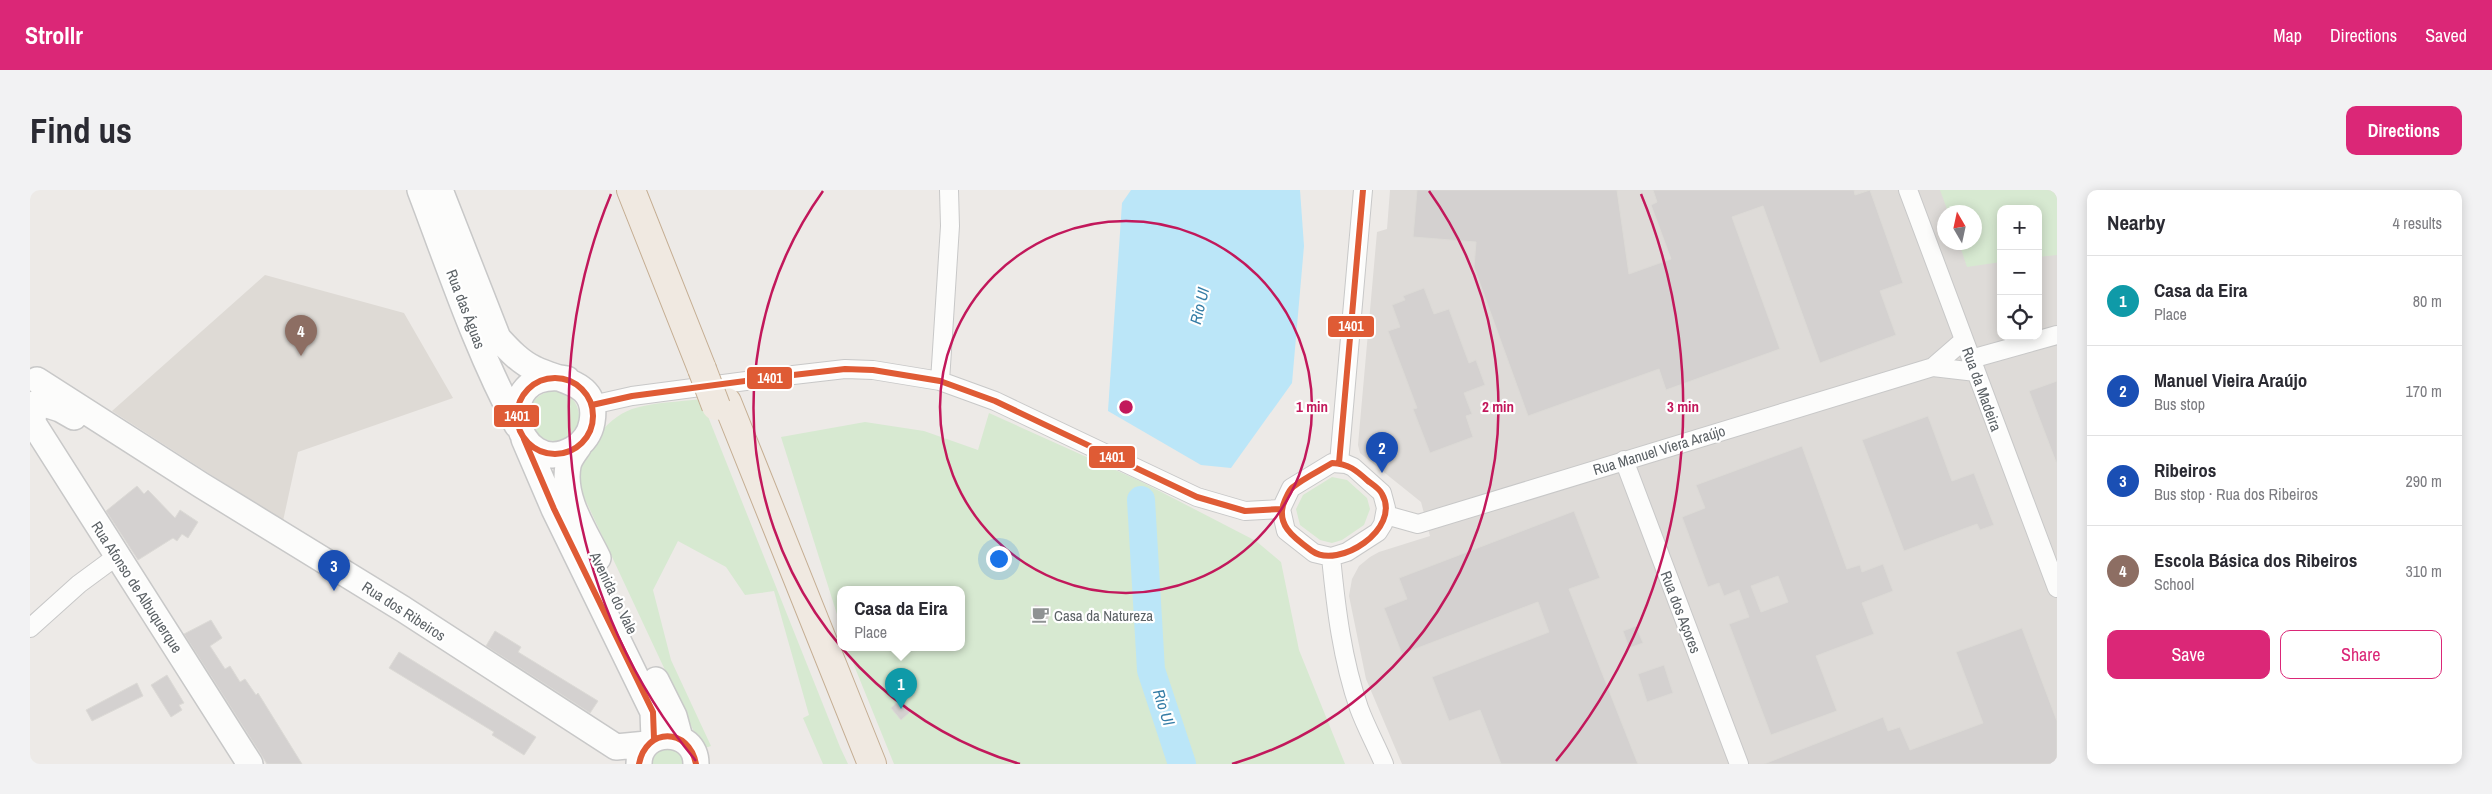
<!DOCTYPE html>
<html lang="en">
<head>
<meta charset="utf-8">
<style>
  :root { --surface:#fff; --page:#f2f2f3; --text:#2b2b33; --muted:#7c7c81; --line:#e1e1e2; --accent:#db2777 }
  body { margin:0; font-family:"Archivo Narrow",sans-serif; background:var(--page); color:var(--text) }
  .controls { position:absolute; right:15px; top:15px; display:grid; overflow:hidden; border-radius:10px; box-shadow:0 2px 12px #0003 }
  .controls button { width:45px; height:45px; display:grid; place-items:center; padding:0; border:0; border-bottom:1px solid var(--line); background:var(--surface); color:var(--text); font:25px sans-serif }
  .compass { position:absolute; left:1907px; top:15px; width:45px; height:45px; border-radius:50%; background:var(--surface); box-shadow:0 2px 12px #0003; rotate:351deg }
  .you { position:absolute; left:968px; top:368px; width:18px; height:18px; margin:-12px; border:4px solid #fff; border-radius:50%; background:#1a73e8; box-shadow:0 0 0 8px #1a73e833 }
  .badge { display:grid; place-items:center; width:32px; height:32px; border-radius:50%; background:var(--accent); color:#fff; font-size:16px; font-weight:700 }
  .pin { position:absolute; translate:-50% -41px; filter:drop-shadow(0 1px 2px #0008) }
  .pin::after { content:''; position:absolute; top:26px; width:18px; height:15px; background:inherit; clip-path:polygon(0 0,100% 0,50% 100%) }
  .popup { position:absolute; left:807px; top:396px; width:128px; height:65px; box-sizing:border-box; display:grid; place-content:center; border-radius:10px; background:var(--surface); filter:drop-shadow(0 1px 4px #0005); font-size:16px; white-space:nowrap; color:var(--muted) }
  .popup b { font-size:19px; color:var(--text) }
  .popup::after { content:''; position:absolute; left:50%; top:100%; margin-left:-10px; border:10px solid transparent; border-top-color:var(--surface) }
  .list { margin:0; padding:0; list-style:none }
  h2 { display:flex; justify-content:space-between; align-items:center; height:65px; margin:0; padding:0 20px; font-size:21px }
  h2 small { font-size:16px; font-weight:400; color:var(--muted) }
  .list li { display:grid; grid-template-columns:32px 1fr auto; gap:15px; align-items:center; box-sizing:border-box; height:90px; padding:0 20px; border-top:1px solid var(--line) }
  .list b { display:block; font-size:19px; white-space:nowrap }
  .list p { margin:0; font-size:16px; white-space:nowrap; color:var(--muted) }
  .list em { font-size:16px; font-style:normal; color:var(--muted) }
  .actions { display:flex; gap:10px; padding:15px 20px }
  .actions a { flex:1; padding:11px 0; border:1px solid var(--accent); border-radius:10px; text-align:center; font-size:18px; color:var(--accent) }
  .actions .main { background:var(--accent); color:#fff }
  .icon { flex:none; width:28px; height:28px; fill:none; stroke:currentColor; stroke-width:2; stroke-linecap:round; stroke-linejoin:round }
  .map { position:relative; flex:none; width:2027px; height:574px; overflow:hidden; border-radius:10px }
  header { display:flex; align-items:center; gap:30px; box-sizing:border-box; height:70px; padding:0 25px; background:var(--accent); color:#fff }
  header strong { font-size:24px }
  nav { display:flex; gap:28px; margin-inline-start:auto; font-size:18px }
  .intro { display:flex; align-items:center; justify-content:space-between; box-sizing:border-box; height:120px; padding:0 30px }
  h1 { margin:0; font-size:35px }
  .button { padding:12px 22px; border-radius:10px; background:var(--accent); color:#fff; font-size:18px; font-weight:700 }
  main { display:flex; gap:30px; padding:0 30px }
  aside { flex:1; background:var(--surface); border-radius:10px; box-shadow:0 2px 12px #0003 }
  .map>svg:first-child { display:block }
  .industrial { fill:#dedbd8; fill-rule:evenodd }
  .education { fill:#dedad5 }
  .green { fill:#d7e9d1 }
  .water { fill:#bbe6f8 }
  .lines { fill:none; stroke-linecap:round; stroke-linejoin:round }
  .river { stroke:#bbe6f8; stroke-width:28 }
  .building { fill:#d4d1d0; stroke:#dcdad6; fill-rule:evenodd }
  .street-casing { stroke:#c8c8c8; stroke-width:20 }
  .secondary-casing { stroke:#c8c8c8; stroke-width:28 }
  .highway-casing { stroke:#c5ae93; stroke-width:30 }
  .street { stroke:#fcfcfb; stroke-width:18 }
  .secondary { stroke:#fcfcfb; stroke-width:25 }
  .highway { stroke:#f0e9e1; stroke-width:28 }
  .highway-bridge-casing { stroke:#c5ae93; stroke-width:30; stroke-linecap:butt }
  .highway-bridge { stroke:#f0e9e1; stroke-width:28 }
  .bus-1-casing { stroke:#fff; stroke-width:10 }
  .bus-1 { stroke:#df5b35; stroke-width:6 }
  .ring { fill:none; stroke:#c2185b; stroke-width:2.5 }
  .labels { text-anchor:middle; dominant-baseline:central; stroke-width:4.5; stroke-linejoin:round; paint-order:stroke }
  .street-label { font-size:15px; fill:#5c6266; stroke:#fff }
  .poi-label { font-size:15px; fill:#5c6266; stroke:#fff; text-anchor:start }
  .water-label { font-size:16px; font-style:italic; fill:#357da6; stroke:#fff }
  .centre { fill:#c2185b; stroke:#fff; stroke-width:2.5 }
  .ring-label { font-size:15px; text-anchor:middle; font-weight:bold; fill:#c2185b; stroke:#fff; stroke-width:4.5; stroke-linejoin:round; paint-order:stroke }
  .line-badge { stroke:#fff; stroke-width:2 }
  .badge-label { font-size:14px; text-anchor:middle; font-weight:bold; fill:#fff }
</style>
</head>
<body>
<header>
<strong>Strollr</strong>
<nav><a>Map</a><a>Directions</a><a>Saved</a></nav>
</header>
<div class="intro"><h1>Find us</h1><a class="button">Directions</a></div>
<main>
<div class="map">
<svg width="2027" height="574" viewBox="0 0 2027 574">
  <rect width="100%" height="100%" fill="#edeae7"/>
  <!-- industrial -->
  <path class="industrial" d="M1360 0H2027V574H1372L1336 489 1319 406 1322 389 1329 376 1340 367 1349 362 1400 346 1391 312 1330 263 1328 255 1347 42 1357 39ZM1971 19H2008V146H1971ZM1914 22H1944V52H1914Z"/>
  <!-- education -->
  <path class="education" d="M235 85 374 123 423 208 268 262 253 331 82 221Z"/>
  <!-- green -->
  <path class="green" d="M1910 0H2027V65L2008 67V19H1971V72L1937 77 1929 53 1944 52V22H1918Z
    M499 226a25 25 0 1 1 50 0a25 25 0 1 1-50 0Z
    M671 209 810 557 818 574H793L773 528 779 525 744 401 715 405 696 377 648 351 623 400 641 470 681 556 672 559 546 290C552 263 574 229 602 219 623 212 649 212 671 209Z
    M959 223 1110 291 1226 351 1251 372 1269 460 1315 574H864L817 458H931V400H811V437L751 247 835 232 894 241 948 260Z
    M1302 287 1317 290 1337 308 1340 319 1334 335 1312 350 1302 353 1290 350 1270 335 1266 319 1273 305Z
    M637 558C647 561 652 563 654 574H621L627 561Z"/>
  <!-- water -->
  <path class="water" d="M1101 0H1270L1274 56 1262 193 1201 278 1171 275 1078 221 1092 13Z"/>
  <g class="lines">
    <!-- river -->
    <path class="river" d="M1111 310 1121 480 1152 574"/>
  </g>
  <!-- building -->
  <path class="building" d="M1387 0H1587L1599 84 1641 69 1621 15 1627 12 1623 0H1824L1825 5 1840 0 1873 93 1850 101 1866 145 1790 173 1733 16 1702 27 1750 159 1636 200 1629 179 1498 226 1444 77 1446 52 1383 47Z
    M1394 98 1404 124 1419 119 1439 173 1446 170 1455 195 1434 203 1442 224 1436 226 1443 247 1400 263 1383 219 1387 218 1358 141 1370 137 1362 115 1375 110 1373 106Z
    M2027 191V272H2026L1999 201Z
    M1898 226 1922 291 1944 283 1964 335 1950 340 1947 334 1874 361 1832 250Z
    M1772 256 1817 379 1830 375 1832 382 1853 374 1863 401 1832 413 1844 444 1786 466 1807 521 1741 545 1699 434 1719 427 1709 400 1694 406 1689 393 1678 397 1652 327 1675 318 1666 295ZM1748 386 1758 412 1731 422 1721 396Z
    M107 296 114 304 118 300 145 328 150 320 168 332 158 348 152 344 147 351 143 348 108 370 76 321Z
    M1544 321 1570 388 1539 399 1608 574H1471L1450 520 1419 531 1402 487 1519 442 1508 412 1372 464 1354 418 1377 409 1369 388Z
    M1005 415 1021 419 1016 436 1000 431Z
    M181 430 192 448 180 456 195 479 200 476 210 492 215 489 226 505 228 503 272 574H237L154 444Z
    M1606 436 1613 453 1599 458 1593 441Z
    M1992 438 2027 531V574H1734L1853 527 1858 541 1870 537 1880 560 1953 533 1926 462Z
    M465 441 491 457 488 462 568 511 560 523 456 456Z
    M369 462 506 547 494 565 462 545 464 542 359 478Z
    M1634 475 1643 503 1617 512 1608 484Z
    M137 485 154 513 149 515 152 520 141 527 121 495Z
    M107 493 113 506 62 531 56 520Z
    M871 509 881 521 871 530 861 518Z"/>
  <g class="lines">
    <defs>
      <path id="street" d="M1878 0 2027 398
        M1941 169 2027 145
        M1903 177 1934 150
        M910 191 920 36 919 0
        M562 215 602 206 746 187 815 179 843 180 910 191 965 211 1167 307 1215 321 1251 319
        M1594 270 1709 574
        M1302 273 1316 274 1323 277 1352 303 1356 318 1353 334 1348 342 1317 362 1301 367 1284 363 1256 341 1251 319 1261 298Z
        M1309 273 1333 0
        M1356 325 1388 334 1903 177 1946 182
        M1301 367C1306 418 1312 469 1329 518 1336 537 1346 555 1354 574
        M0 438 49 394 87 366"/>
      <path id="secondary" d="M390 0C420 79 447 161 487 235
        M410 0 468 148C479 160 490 172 505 179 531 192 569 191 562 232 560 244 553 253 543 259 485 292 457 175 537 189
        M7 190 171 295 373 419 586 557 617 554
        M8 212 30 219 44 227
        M4 216 3 233 220 574
        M494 249 524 319 623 522 624 549
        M549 256C545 262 539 269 538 276 532 308 555 341 568 368
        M626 490 644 526 650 548
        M609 574C609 537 666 537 666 574"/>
      <path id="highway" d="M601 0 672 179
        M697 212 842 574"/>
    </defs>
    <!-- street casing -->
    <use href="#street" class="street-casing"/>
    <!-- secondary casing -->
    <use href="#secondary" class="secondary-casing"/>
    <!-- highway casing -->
    <use href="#highway" class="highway-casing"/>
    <!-- street -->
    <use href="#street" class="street"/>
    <!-- secondary -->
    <use href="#secondary" class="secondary"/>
    <!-- highway -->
    <use href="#highway" class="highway"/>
    <defs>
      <path id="highway-bridge" d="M672 179 686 216"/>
    </defs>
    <!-- highway-bridge casing -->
    <use href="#highway-bridge" class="highway-bridge-casing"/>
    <!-- highway-bridge -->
    <use href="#highway-bridge" class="highway-bridge"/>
    <defs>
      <path id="bus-1" d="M487 226a38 38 0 1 1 76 0a38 38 0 1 1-76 0Z
        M562 215 602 206 746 187 815 179 843 180 910 191 965 211 1167 307 1215 321 1251 319
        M494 249 524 319 623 522 624 549
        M1302 273C1319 274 1326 280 1338 291 1342 294 1350 299 1352 304 1372 339 1308 380 1282 361 1264 348 1244 334 1255 310 1257 306 1259 300 1263 297 1274 288 1289 281 1302 273Z
        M1309 273 1333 0
        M609 574C616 537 659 537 666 574"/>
    </defs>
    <!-- bus-1 casing -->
    <use href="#bus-1" class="bus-1-casing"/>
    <!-- bus-1 -->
    <use href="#bus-1" class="bus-1"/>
  </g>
  <!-- distance rings -->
  <g class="ring">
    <circle cx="1096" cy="217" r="186"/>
    <path d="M990 574A372 372 0 0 1 793 1M1399 1A372 372 0 0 1 1202 574"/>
    <path d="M666 571A557 557 0 0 1 581 4M1611 4A557 557 0 0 1 1526 571"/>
  </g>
  <!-- icons -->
  <defs>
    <symbol id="cafe-bare" viewBox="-9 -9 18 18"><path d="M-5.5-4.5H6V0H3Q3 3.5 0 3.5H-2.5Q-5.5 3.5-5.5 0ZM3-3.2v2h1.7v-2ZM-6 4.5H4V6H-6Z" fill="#8f9293" stroke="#fff" stroke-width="2.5" paint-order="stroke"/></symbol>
  </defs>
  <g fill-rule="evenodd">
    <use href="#cafe-bare" x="998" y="412" width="25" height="25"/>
  </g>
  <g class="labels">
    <!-- street labels -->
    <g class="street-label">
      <text transform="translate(436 119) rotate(69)">Rua das Águas</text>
      <text transform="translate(1952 199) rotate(70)">Rua da Madeira</text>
      <text transform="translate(1629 260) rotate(-17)">Rua Manuel Viera Araújo</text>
      <text transform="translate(107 397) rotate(57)">Rua Afonso de Albuquerque</text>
      <text transform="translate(584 403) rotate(64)">Avenida do Vale</text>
      <text transform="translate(374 421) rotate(33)">Rua dos Ribeiros</text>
      <text transform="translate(1651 422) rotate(69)">Rua dos Açores</text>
    </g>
    <!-- poi labels -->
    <g class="poi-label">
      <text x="1024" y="425">Casa da Natureza</text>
    </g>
    <!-- water labels -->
    <g class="water-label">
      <text transform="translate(1169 116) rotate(-76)">Rio Ul</text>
      <text transform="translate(1134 517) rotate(72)">Rio Ul</text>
    </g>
  </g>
  <circle cx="1096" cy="217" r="8" class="centre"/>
  <g class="ring-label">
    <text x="1282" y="222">1 min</text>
    <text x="1468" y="222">2 min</text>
    <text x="1653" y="222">3 min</text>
  </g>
  <g class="line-badge">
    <rect x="1297" y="125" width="48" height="23" rx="5" fill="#df5b35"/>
    <rect x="716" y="176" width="47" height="24" rx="5" fill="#df5b35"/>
    <rect x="463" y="214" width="47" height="24" rx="5" fill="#df5b35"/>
    <rect x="1058" y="255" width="48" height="24" rx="5" fill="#df5b35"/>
  </g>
  <g class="badge-label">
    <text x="1321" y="141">1401</text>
    <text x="740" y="193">1401</text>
    <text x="487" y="231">1401</text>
    <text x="1082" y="272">1401</text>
  </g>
</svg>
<div class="controls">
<button>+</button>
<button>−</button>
<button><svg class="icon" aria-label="locate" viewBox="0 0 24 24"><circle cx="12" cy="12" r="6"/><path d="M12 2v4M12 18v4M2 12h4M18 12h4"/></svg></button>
</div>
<svg class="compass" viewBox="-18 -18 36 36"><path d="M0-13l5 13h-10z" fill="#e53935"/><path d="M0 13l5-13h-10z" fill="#7c7c81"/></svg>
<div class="you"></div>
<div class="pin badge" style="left:871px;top:519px;background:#0f9aa8">1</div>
<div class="popup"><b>Casa da Eira</b>Place</div>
<div class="pin badge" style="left:1352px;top:283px;background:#1a4fb4">2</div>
<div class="pin badge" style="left:304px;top:401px;background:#1a4fb4">3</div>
<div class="pin badge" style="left:271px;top:166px;background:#8d6e63">4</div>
</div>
<aside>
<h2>Nearby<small>4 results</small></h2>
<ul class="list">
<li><span class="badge" style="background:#0f9aa8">1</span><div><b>Casa da Eira</b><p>Place</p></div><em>80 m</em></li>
<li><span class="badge" style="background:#1a4fb4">2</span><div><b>Manuel Vieira Araújo</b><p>Bus stop</p></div><em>170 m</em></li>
<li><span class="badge" style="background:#1a4fb4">3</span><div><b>Ribeiros</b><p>Bus stop · Rua dos Ribeiros</p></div><em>290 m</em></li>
<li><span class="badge" style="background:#8d6e63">4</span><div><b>Escola Básica dos Ribeiros</b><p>School</p></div><em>310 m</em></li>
</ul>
<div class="actions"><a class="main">Save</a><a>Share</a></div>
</aside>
</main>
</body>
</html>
